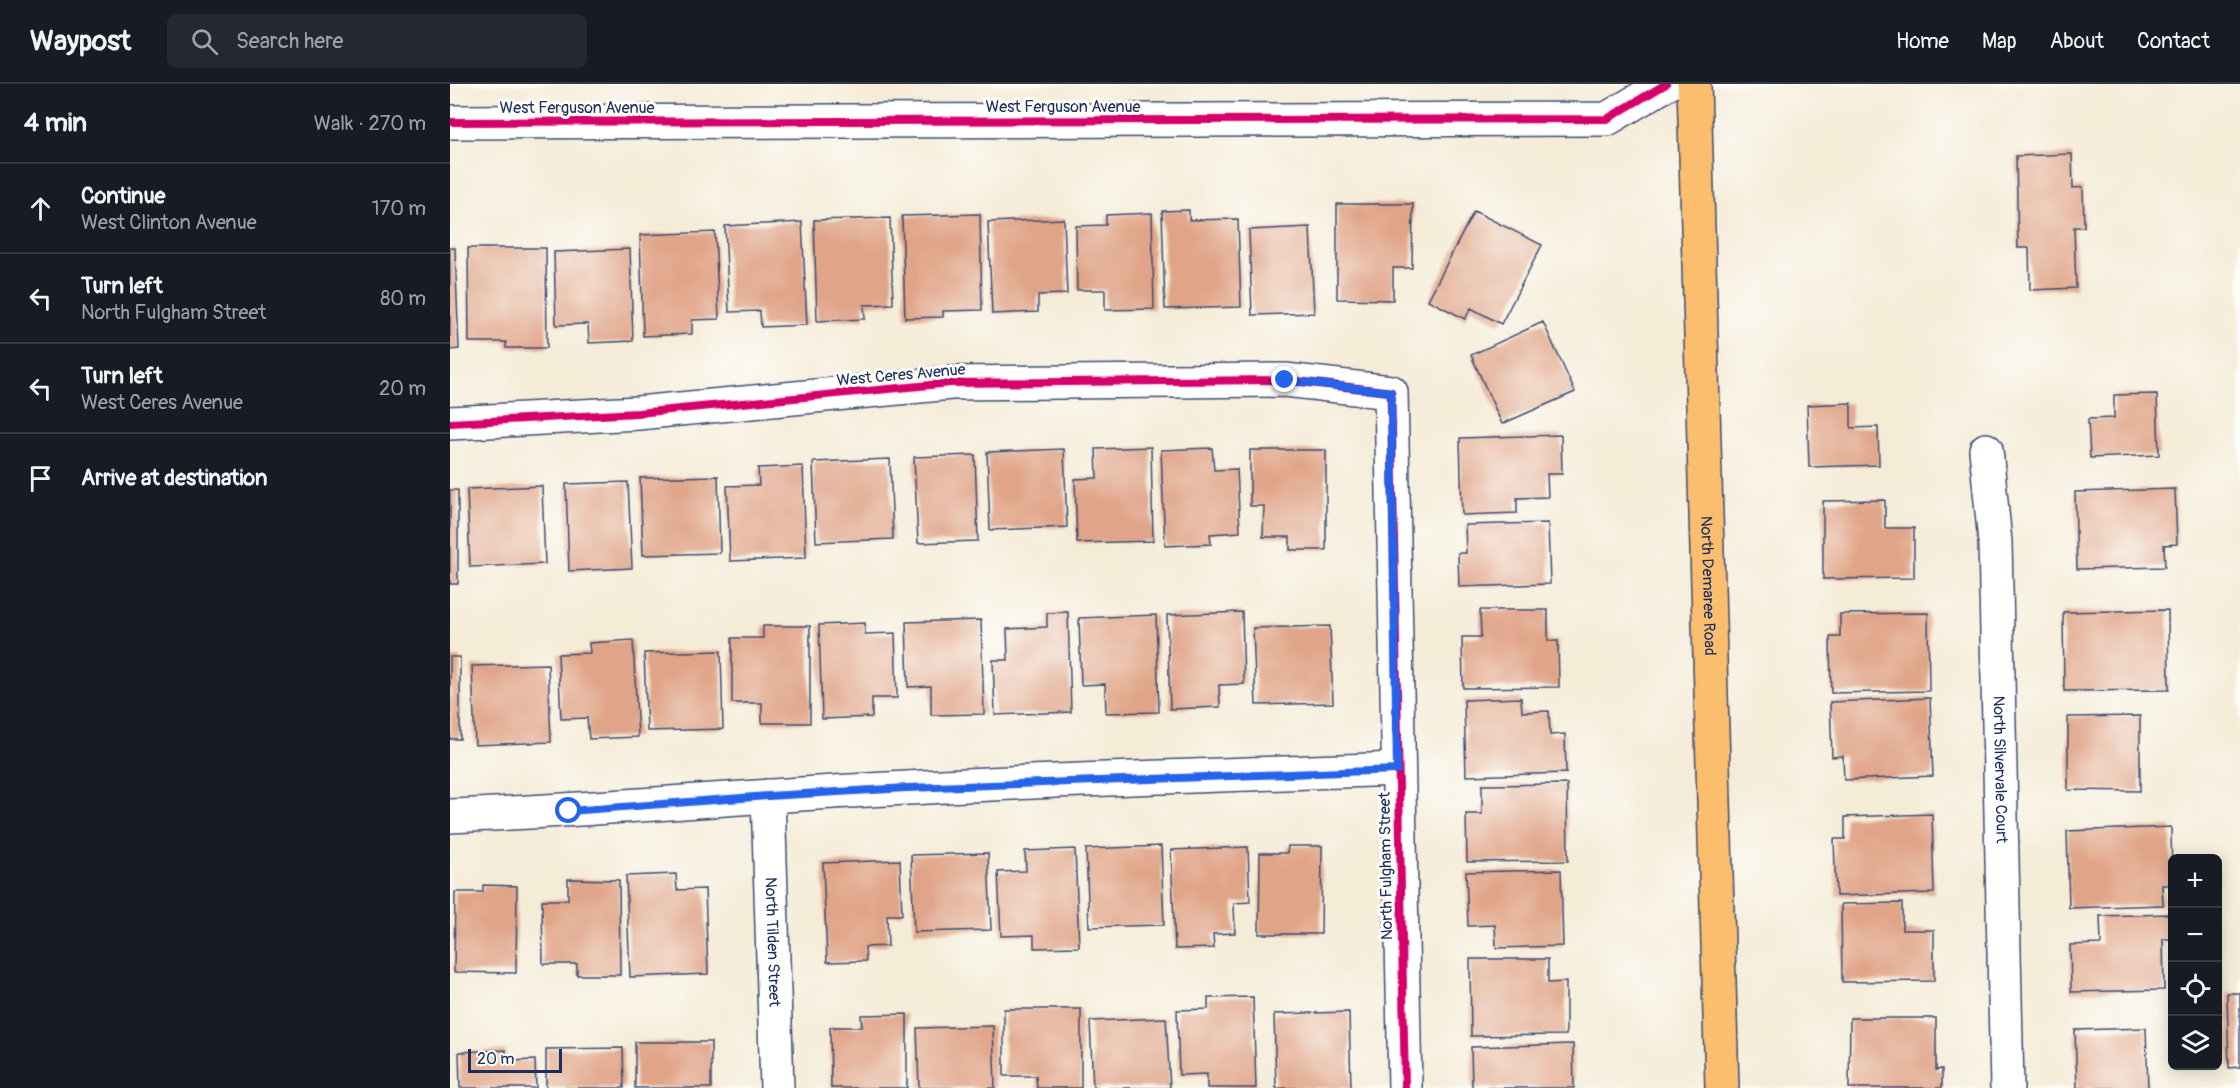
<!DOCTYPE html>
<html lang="en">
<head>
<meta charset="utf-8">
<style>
  :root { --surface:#171b24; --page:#242831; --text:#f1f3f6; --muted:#9ea1a6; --line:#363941 }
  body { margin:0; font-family:Pangolin,sans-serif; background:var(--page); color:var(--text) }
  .controls { position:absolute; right:18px; bottom:18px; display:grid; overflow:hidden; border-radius:9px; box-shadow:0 3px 15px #0003 }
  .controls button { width:54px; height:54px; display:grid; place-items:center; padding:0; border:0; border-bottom:2px solid var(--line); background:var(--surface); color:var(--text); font:30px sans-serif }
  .scale { position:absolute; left:18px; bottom:15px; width:94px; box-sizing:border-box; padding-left:6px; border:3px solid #1b2f5e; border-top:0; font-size:16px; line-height:21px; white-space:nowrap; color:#1b2f5e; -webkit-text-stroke:4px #fdfcf7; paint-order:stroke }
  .stop { position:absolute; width:18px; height:18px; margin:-14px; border:4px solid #2563eb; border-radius:50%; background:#fff }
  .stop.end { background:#2563eb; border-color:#fff; box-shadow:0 2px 6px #0008 }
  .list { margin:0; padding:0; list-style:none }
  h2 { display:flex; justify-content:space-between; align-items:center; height:78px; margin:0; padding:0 24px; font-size:26px }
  h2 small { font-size:20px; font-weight:400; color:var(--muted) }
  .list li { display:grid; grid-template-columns:39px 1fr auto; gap:18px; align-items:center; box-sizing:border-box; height:90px; padding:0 24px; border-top:2px solid var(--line) }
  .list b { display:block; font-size:22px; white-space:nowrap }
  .list p { margin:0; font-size:20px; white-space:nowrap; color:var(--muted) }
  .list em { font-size:20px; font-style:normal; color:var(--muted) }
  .icon { flex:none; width:33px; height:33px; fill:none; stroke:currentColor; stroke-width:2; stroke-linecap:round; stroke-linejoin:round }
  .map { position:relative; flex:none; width:1790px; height:1004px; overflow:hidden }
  header { display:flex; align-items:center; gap:36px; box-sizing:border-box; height:84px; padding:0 30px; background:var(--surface); border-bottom:2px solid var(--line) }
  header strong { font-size:28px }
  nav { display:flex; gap:33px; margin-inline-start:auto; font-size:21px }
  .search { width:420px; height:54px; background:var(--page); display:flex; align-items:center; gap:15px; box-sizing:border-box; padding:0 21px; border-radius:9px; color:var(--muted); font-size:22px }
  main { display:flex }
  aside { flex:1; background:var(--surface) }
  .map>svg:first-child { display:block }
  .building { fill:#e0a488 }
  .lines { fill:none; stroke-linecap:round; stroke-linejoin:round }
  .minor-casing { stroke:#3c4b70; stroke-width:36 }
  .major-casing { stroke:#3c4b70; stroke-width:36 }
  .minor { stroke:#fff; stroke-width:33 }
  .major { stroke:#fbbd6e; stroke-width:33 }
  .cycleway-casing { stroke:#fdfcf7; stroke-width:11 }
  .cycleway { stroke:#d6006c; stroke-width:8 }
  .route { stroke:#2563eb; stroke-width:8 }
  .labels { text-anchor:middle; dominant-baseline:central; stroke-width:6; stroke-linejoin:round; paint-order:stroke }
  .street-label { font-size:16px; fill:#1b2f5e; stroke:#fdfcf7 }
</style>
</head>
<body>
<header>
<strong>Waypost</strong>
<div class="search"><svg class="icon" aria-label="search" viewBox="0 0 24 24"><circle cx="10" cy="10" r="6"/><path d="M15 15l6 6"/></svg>Search here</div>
<nav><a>Home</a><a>Map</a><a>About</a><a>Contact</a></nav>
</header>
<main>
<aside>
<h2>4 min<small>Walk · 270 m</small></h2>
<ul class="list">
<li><svg class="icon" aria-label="ahead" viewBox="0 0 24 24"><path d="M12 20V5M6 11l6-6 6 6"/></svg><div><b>Continue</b><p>West Clinton Avenue</p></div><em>170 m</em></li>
<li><svg class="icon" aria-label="left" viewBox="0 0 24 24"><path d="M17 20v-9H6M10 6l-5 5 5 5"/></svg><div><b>Turn left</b><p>North Fulgham Street</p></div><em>80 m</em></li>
<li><svg class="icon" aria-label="left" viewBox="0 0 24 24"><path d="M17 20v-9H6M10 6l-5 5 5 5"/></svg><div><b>Turn left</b><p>West Ceres Avenue</p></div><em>20 m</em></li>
<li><svg class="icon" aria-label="arrive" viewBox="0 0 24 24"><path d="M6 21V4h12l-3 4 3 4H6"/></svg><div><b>Arrive at destination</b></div></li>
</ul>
</aside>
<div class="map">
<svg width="1790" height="1004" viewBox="0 0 1790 1004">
  <rect width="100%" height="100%" fill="#fdfcf7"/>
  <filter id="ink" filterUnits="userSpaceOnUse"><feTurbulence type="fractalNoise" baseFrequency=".0167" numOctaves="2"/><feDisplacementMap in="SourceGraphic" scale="12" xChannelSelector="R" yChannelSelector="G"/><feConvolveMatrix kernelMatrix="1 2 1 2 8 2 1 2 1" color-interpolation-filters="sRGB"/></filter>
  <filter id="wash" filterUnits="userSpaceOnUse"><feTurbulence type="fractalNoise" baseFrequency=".008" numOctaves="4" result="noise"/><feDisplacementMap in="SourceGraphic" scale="24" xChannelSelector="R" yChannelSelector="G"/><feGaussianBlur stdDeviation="1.35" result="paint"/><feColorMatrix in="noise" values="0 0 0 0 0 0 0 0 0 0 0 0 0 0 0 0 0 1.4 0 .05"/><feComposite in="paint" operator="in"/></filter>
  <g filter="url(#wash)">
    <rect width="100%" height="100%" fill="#f5ecd8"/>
    <g id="blocks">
      <!-- building -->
      <path class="building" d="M1622 70 1623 104 1633 103 1634 143H1624L1626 204 1580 206 1579 164H1568L1566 72Z
        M887 120H963L962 184H943V216L887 215Z
        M739 126V136L788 135 791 223 715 225 712 127Z
        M1024 127 1092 161 1051 240 1021 224 1015 235 978 216Z
        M702 129 704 225 655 226V206H627L626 142 656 141V131Z
        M530 130 532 226 493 227V233L455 234 452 132Z
        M440 134 443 220 414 221 415 235 367 237 364 136Z
        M614 135 617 210 588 211V228L542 230 538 138Z
        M352 138 357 241 311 243 310 227 279 228 275 142Z
        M860 143 864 229 802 231 799 146Z
        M265 148 269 235 242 236V250L193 252 190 151Z
        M0 164H5L9 265 0 266Z
        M18 164H96L97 264H56V258H19Z
        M180 165 183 257 139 259 138 240 106 241 104 168Z
        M1093 238 1125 308 1052 340 1021 271Z
        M1707 310 1709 371 1640 374 1638 335 1664 334V311Z
        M1401 319V344L1428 343 1429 381 1359 383 1357 321Z
        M1111 351 1112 390H1097L1098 413 1067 414V429L1012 431 1010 354Z
        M701 363 703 457 627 459 625 395 647 394 646 365Z
        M762 364 764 386 787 385 790 448 760 450 761 460 715 462 711 366Z
        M614 365 617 443 540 446 537 368Z
        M800 366H876V466H840V453H813L814 422H800Z
        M525 371 528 457 468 459 464 373Z
        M440 375 443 455 366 458 363 378Z
        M353 382 356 474 280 477 277 402 309 401 308 384Z
        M268 392 270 469 193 471 190 394Z
        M178 398 182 484 119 487 116 400Z
        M92 402 95 480 20 483 17 405Z
        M1725 405 1727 460 1714 461 1715 483 1627 485 1625 408Z
        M0 406H8V500H0Z
        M1435 416V444H1464V494L1373 495V417Z
        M1098 439 1100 500 1009 503 1008 469H1016L1015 441Z
        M1030 526H1098V557H1108L1109 603 1013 604 1012 553H1031Z
        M1718 526 1719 606 1614 607 1613 528Z
        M618 528 621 628 545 631 543 576H558L557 545 597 543V529Z
        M792 528 794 600 769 601 770 623 720 625 717 531Z
        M1478 529 1479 607 1381 609 1380 553H1390V530Z
        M706 531 709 628 656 629 655 600 631 601 629 534Z
        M531 536 534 630 481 631V602L458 603 456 538Z
        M415 539V550L445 549 447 614H422V633L372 635 369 541Z
        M313 542H360V639H312V619H282V554H313Z
        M880 542 883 619 806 621 803 544Z
        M183 556 188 653 139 655 137 634 111 635 108 570 140 569 139 559Z
        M271 567 273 645 197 647 194 569Z
        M0 573H10V655H0Z
        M98 580 101 658 25 661 22 582Z
        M1071 614 1072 628 1099 627 1100 651 1115 650 1116 689 1016 692 1014 616Z
        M1480 614 1483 692 1394 696 1393 672 1382 673 1380 618Z
        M1690 632V707L1618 706V633Z
        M1117 700 1118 777 1017 778 1016 730H1032V701Z
        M1482 730 1484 809 1386 812 1384 755H1395V733Z
        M1721 743 1722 801H1712L1713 821 1619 824 1617 747Z
        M711 762 714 841 639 843 636 765Z
        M838 762H872L871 850H809L810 769H837Z
        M798 763 800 818 784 819 785 849 763 850 764 864 725 865 721 766Z
        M625 765 629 863 584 864V851L551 852 548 788 576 787 575 767Z
        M538 769 541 846 464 848 461 771Z
        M450 776 452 831H437L438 862 415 863 416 877 377 878 373 779Z
        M1111 786 1113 862 1046 864 1045 841 1018 842 1016 788Z
        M226 790 227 806 255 805 258 890 180 893 176 792Z
        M118 795 169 796 170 891H127V880H93L92 816H118Z
        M33 801 67 802 66 889 4 888 5 808H33Z
        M1452 819V846H1484V897L1392 898 1391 820Z
        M1722 830V855H1713L1714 906 1621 908 1620 861 1651 860 1650 832Z
        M1020 875H1098V899L1116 898V951L1021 952Z
        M1777 909H1790V983L1779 984Z
        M803 913 806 1004H757V990L729 991 727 926 758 925V914Z
        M554 925H631V1004H587L586 992H554Z
        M899 928 901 1004H826L824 930Z
        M457 930V1004H381L380 943H412L411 931Z
        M716 934 720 1004H643L640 937Z
        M1400 934H1486V986L1492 985V1004H1399Z
        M543 942 545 1004H469L467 944Z
        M1696 944 1698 1004H1627L1625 946Z
        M185 958H261V1004H185Z
        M1123 960 1124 1004H1022L1021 963Z
        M173 964 174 1004H96V965Z
        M56 966V977L85 976 86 1004H10L9 968Z"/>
    </g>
  </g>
  <g filter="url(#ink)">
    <use href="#blocks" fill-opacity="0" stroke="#3c4b70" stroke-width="1.5"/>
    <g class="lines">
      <defs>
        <g id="minor">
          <path d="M0 38 1157 35 1216 0"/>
          <path d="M0 339 188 329 501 299 835 296 941 308 955 1004"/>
          <path id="s1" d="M1536 366 1545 458 1557 1004"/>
          <path id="s2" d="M318 712 327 1004"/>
          <path d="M0 732C152 726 304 711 457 704 620 695 784 691 947 685"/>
        </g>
        <g id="major">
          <path id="s3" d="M1244 0 1272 1004"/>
        </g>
      </defs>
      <!-- minor casing -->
      <use href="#minor" class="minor-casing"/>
      <!-- major casing -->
      <use href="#major" class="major-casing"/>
      <!-- minor -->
      <use href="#minor" class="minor"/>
      <!-- major -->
      <use href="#major" class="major"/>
      <defs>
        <path id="cycleway" d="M0 38 1157 35 1216 0
          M0 339 188 329 501 299 835 296 941 308 955 1004"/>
      </defs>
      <!-- cycleway casing -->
      <use href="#cycleway" class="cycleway-casing"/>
      <!-- cycleway -->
      <use href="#cycleway" class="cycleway"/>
    </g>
  </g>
  <g class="lines" filter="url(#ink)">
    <!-- route -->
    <path class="route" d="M119 727 318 712 457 704 947 686 941 308 835 296"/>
  </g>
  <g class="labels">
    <!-- street labels -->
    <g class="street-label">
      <text x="613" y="23">West Ferguson Avenue</text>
      <text x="127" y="24">West Ferguson Avenue</text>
      <text transform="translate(451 291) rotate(-5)">West Ceres Avenue</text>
      <text stroke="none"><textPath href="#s3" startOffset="502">North Demaree Road</textPath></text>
      <text stroke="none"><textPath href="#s1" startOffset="320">North Silvervale Court</textPath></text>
      <text transform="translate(936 782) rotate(-91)">North Fulgham Street</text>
      <text stroke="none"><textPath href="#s2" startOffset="146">North Tilden Street</textPath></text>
    </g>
  </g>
</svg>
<div class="controls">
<button>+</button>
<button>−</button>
<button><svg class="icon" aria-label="locate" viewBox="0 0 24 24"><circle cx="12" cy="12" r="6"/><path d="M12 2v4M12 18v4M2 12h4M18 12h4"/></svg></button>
<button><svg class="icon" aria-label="layers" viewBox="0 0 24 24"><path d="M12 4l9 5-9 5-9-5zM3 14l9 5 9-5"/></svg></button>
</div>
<div class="scale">20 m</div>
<div class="stop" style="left:119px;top:727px"></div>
<div class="stop end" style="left:835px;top:296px"></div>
</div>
</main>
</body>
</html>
